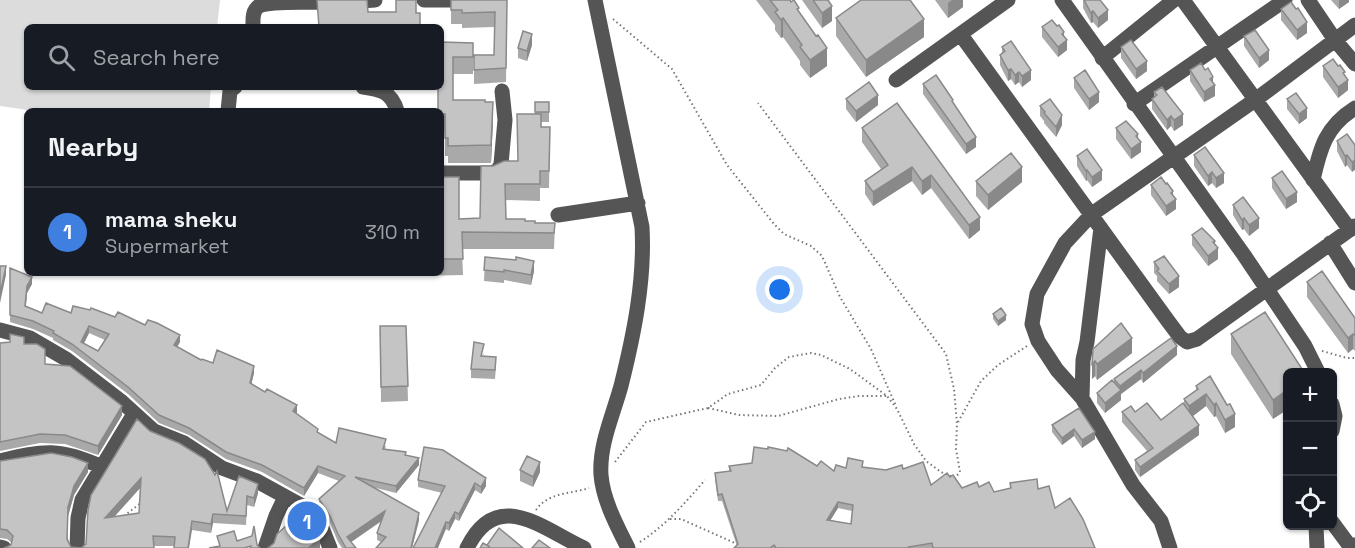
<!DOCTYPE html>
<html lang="en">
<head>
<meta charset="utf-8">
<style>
  :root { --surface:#171b24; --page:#242831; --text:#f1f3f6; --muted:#9ea1a6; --line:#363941; --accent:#7c3aed }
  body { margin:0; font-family:"Space Grotesk",sans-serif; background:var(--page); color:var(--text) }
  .controls { position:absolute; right:18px; bottom:18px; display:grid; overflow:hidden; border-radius:9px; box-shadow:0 2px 4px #0004 }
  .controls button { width:54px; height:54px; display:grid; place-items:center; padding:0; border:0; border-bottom:2px solid var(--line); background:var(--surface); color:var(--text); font:30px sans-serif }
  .you { position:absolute; left:780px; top:290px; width:21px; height:21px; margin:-15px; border:4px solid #fff; border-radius:50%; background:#1a73e8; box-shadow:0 0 0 9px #1a73e833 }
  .badge { display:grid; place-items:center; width:39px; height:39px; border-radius:50%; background:var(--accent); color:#fff; font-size:20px; font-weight:700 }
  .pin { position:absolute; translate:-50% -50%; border:3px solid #fff; box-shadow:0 2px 6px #0006 }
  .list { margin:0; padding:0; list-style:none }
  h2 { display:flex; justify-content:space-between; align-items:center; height:78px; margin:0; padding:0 24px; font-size:26px }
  h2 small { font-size:20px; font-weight:400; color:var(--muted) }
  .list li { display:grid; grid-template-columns:39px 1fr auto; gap:18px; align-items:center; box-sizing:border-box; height:90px; padding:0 24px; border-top:2px solid var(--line) }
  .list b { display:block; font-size:22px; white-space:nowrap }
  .list p { margin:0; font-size:20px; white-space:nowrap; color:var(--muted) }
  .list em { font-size:20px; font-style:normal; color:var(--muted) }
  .icon { flex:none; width:33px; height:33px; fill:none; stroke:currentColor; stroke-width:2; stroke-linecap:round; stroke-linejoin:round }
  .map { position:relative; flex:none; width:1355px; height:548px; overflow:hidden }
  .search { position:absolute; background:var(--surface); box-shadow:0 2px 4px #0004; left:24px; top:24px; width:420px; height:66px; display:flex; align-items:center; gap:15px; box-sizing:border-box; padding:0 21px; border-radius:9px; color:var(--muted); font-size:22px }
  .panel { position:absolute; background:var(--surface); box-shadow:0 2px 4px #0004; left:24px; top:108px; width:420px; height:168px; border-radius:9px }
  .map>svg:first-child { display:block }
  .green { fill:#dcdcdc }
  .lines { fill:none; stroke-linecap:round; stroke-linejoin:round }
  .path { stroke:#777; stroke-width:2; stroke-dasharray:1.5 3; stroke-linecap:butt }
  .minor { stroke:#555; stroke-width:15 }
  .wall { fill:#a9a9a9; fill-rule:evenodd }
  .shaded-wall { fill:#898989 }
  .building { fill:#c4c4c4; stroke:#898989; stroke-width:1.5; fill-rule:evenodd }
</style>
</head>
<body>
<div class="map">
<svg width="1355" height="548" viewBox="0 0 1355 548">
  <rect width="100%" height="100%" fill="#fff"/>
  <!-- green -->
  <path class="green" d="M0 0H220L217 27H27V87H211L209 111H35L0 106Z"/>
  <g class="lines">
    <!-- path -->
    <path class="path" d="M613 19 672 69 727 165 774 224 784 234 811 246 822 256 840 297 871 349 896 406
      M1322 351 1347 358H1355
      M708 408 739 415 778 416 839 399 859 396H887
      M958 422 981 381 998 365 1027 346
      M615 462 646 422 708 408 728 394 761 385 775 368 789 357 811 353 821 355 850 369 887 396 897 409 914 444 926 461 941 472 955 478 960 472 956 449 957 424 954 389 946 354 758 103
      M536 510C548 492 571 494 589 488
      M124 516 141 503
      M670 519H681L737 544
      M640 542C666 525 685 503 705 480"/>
    <!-- minor -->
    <path class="minor" d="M424 0H454
      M595 0 642 227C645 280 634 334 621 386 613 415 599 445 601 475 603 500 617 526 628 548
      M1062 0 1244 255 1305 346 1318 372
      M1183 0 1350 230
      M1308 0 1335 40 1355 64
      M253 27C253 19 252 11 259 6 271 0 312 3 328 2 344 2 360 1 375 0
      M961 35 1168 321 1180 337 1187 342 1197 339 1355 226
      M1102 58 1174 0
      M896 80 1008 0
      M363 87C380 89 392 92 397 111
      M1134 104 1285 0
      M228 111 230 91 235 87
      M441 173H492L498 170 501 164 505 120 502 91
      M1313 180C1320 148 1326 126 1355 108
      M558 215 638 203
      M1330 243 1355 283
      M0 330 30 338 66 359 122 402 154 431 184 443 222 468 257 481 306 508 314 515 322 528 330 548
      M1082 398 1083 360 1087 342 1101 228
      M1332 404 1335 416 1332 431
      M0 461C44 450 60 448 102 467
      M1332 522 1349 545H1355
      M1316 526 1317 548
      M0 547 4 548
      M77 548 78 518 82 500 134 414
      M265 548 276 516 285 497
      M467 548C497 487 541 528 584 548
      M1170 548 1161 521 1133 485 1082 398 1057 370 1038 341 1032 324 1037 294 1065 243 1092 214 1255 100 1355 25"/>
  </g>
  <!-- wall -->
  <path class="wall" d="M451 0H507L506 82 474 84V55H494V27L462 28V24H451Z
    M756 0H790L799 13 827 66 810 78 800 65V61L783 37 781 38 775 30V25Z
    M802 0H828L832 21 822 28Z
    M935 0H963V7L948 18Z
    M1083 0H1100L1108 20 1098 28 1093 22 1091 23 1083 8Z
    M1331 0H1349V2L1339 9Z
    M1281 9 1307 33 1297 40 1281 20Z
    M836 18 924 37 866 77 836 36Z
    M1042 27 1064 36 1067 50 1058 57 1042 37Z
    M1244 36 1269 60 1259 68 1244 46Z
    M441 42 473 43V74H453V100L485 102 493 120 491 163H448V156H445V131H441Z
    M532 45 527 61 518 58V48Z
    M1002 47 1031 80 1022 87 1019 82 1015 85 1011 79 1008 81 1000 65V55L1002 53Z
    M1121 47 1147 71 1136 79 1121 58Z
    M1323 66 1345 75 1348 90 1338 98 1323 77Z
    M1190 70 1213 83 1215 96 1204 102 1190 81Z
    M1074 78 1099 102 1089 110 1074 88Z
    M923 84 953 103 976 147 966 154 923 94Z
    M1154 92 1183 125 1174 131 1171 126 1167 130 1152 109V99L1154 97Z
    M846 99 878 105 856 122 846 109Z
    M1287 99 1307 118 1299 124 1287 109Z
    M535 102H549V122H541V127H550L549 188H540V201L505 200 506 219 525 221 535 223H555L554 249H462L463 275 422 276V273H441V177L459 219 480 218 493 166 518 161 535 114Z
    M897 103 980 230 969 239 931 188 922 195 912 181 873 206 865 194V181L881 169 862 142V128Z
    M1040 106 1062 125 1056 137 1044 123V121L1040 116Z
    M1116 128 1138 138 1141 152 1131 159 1116 139Z
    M1337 141 1355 145 1352 172 1347 165 1345 167 1337 151Z
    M1194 155 1224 183 1216 188 1212 183 1208 186 1194 166Z
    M1077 156 1102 180 1092 187 1087 180 1086 181 1077 166Z
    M1272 178 1297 202 1286 209 1272 188Z
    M976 181 1022 182 988 210 976 196Z
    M1151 185 1173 196 1176 209 1166 216 1151 195Z
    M1233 205 1259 228 1249 236 1244 229 1242 230 1233 215Z
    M1192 235 1215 244 1218 259 1208 266 1192 245Z
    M485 257 534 271 531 285 504 280V283L484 281Z
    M1154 262 1179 287 1169 294 1157 281V276L1154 273Z
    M10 268 32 284 27 293 26 306 42 313H71L180 342 177 347 201 360 254 373 251 384 297 412 296 414 318 433 336 443 386 446 385 449 406 455 419 465 396 493 376 488 419 520 412 548H376L381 542 377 540V533L382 521 351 542 356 548H342L338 542 330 523 319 506V499L339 481 318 473 304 496 262 472 226 459 189 435 159 423 128 394 72 351 53 340V338L33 329 10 322ZM89 333 105 340 98 351 84 343Z
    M1307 282 1355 318V351L1353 349 1348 353 1307 297Z
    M993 314 1006 320 998 326 993 319Z
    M380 326H406L408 401 381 402Z
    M1231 334 1304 372 1273 419 1231 354Z
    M0 343 24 344 45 364 122 415 98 455 65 444 40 443 0 451Z
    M1093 349 1132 353 1097 380 1095 376 1092 379Z
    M484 353 483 356 496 366 495 379 471 378V369Z
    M1177 355 1143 383 1141 379 1121 394V400L1105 413 1097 403V393L1114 382V379Z
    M1210 376 1235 427 1225 433 1216 416 1214 417 1206 406 1193 416 1199 435 1140 477 1135 470V460L1147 451 1122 422V412H1135L1161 420 1184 405V399L1196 390V386Z
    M1079 408 1095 439 1082 448 1074 436 1062 445 1052 432V425Z
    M137 419 227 511 239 476 258 493 254 507 247 505 246 525 213 523 211 533 192 530 175 546H153L154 548H4L11 545 12 543 7 539 0 538V461L88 472 74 495 68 516V539L71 547 81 548 86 544ZM140 488 139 513 114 517Z
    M424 447 486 486 481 494 475 490 459 521 455 519 449 531 446 529 442 493 418 487V480Z
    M729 466H817L834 471 846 468 863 467 886 470 903 469 931 485 950 477 962 488 979 487 994 492 1010 488V483L1038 489 1055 508 1095 548H734L737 546 722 501H718L715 479V473L729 471ZM838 508 852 511 851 524 830 520Z
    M520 470 540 472 533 487 520 481Z"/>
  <!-- shaded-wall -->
  <path class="shaded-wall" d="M952 0H963V7L948 18V3Z
    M1339 0H1349V2L1339 9Z
    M832 6V21L822 28V13Z
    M1108 10V20L1098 28V18Z
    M1093 11V22L1091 23V13Z
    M783 18V37L781 38V20Z
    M924 19V37L866 77V60Z
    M1307 22V33L1297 40V30Z
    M1064 32V42L1067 40V50L1058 57V47L1062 34Z
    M532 34V45L527 61V51Z
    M827 48V66L810 78V60Z
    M1269 50V60L1259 68V58Z
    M1147 61V71L1136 79V69Z
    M1011 69V79L1008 81V70Z
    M1031 70V80L1022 87V76Z
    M1019 72V82L1015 85V75Z
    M1213 77V86L1215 85V96L1204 102V92L1210 79Z
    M1348 80V90L1338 98V87Z
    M1099 92V102L1089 110V99Z
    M878 95V105L856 122V111Z
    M493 102V120L491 163V145Z
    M1307 108V118L1299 124V114Z
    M1183 114V125L1174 131V120Z
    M1062 115V125L1056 137V127Z
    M1171 116V126L1167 130V120Z
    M1138 134V144L1141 142V152L1131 159V149L1136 136Z
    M976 137V147L966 154V144Z
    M1347 155V165L1345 167V156Z
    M1355 160V170L1352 172V162Z
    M912 167V181L873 206V192Z
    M1022 167V182L988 210V195Z
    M1087 170V180L1086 181V171Z
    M1102 170V180L1092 187V177Z
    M1212 172V183L1208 186V176Z
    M1224 173V183L1216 188V178Z
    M931 175V188L922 195V181Z
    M1173 191V201L1176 199V209L1166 216V206L1171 193Z
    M1297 192V202L1286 209V199Z
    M980 217V230L969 239V225Z
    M1244 218V229L1242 230V220Z
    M1259 218V228L1249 236V225Z
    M1215 241V251L1218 248V259L1208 266V256L1213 242Z
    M534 261V271L531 285V275Z
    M6 266V275L0 303V294Z
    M1179 276V287L1169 294V284Z
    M32 277V284L27 293 25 313 27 286Z
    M1006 315V320L998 326V321Z
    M89 326V333L81 349V342Z
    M1353 334V349L1348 353V338Z
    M180 335V342L174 352V345Z
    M1132 338V353L1097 380V364Z
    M1177 346V355L1143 383V373Z
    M1095 361V376L1092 379V364Z
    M254 366V373L250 390V383Z
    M1141 370V379L1121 394V400L1105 413V403L1120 391V386Z
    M1287 390V410L1273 419V400Z
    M1206 394V406L1189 419V406Z
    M1216 403V416L1214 417V405Z
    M297 405V412L293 419V411Z
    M122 406V415L98 455V446Z
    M1235 414V427L1225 433V420Z
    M1199 425V435L1140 477V467Z
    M1074 429V436L1062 445V438Z
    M1095 432V439L1082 448V440Z
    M419 458V465L396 493V486Z
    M540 462V472L533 487V477Z
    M88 463V472L74 495 68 516V507L74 486Z
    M318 466V473L304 496V488Z
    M141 478V487L105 527V518Z
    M486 478V486L481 494V487Z
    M475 483V490L459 521V514Z
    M258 484V493L254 507V498Z
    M838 502V508L827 526V520Z
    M385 511V518L347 545V537Z
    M455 512V519L449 531V523Z
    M419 513V520L412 548H411Z
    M213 514V523L211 533V524Z
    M192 521V530L189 548H188Z
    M446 522V529L438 548H435Z
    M320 539V548H308Z"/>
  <!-- building -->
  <path class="building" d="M317 0H367L368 12H396V0H416V13H420V27H319Z
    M451 0H507L506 68 474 70V55H494L495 12 462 13V10H451Z
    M770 0H790L791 2 794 0 799 8 797 9 816 36 818 35 827 48 810 60 800 47 802 45 783 18 781 20 775 12 778 10Z
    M813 0H828L832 6 822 13Z
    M861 0H910L924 19 866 60 836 18Z
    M1084 0H1100L1108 10 1098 18 1093 11 1091 13Z
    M1291 2 1296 9 1298 8 1307 22 1297 30 1281 9Z
    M1052 20 1057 26 1059 25 1064 32 1062 34 1067 40 1058 47 1042 27Z
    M1255 30 1269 50 1259 58 1244 36Z
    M523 31 532 34 527 51 518 48Z
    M1131 40 1147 61 1136 69 1121 47Z
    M1011 41 1031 70 1022 76 1019 72 1015 75 1011 69 1008 70 1000 55 1005 51 1002 47Z
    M441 42 473 43V57H453V100H485V102H493L491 145 448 146V138H445V114H441V111H438V87H441Z
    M1333 59 1338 66 1340 65 1345 72 1343 73 1348 80 1338 87 1323 66Z
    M1201 63 1205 70 1208 68 1213 77 1210 79 1215 85 1204 92 1190 70Z
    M1085 70 1099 92 1089 99 1074 78Z
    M936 75 953 100 952 101 976 137 966 144 923 84Z
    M869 82 878 95 856 111 846 99Z
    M1162 87 1183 114 1174 120 1171 116 1167 120 1152 99 1157 95 1154 92Z
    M1296 93 1307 108 1299 114 1287 99Z
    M1050 99 1062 115 1056 127 1044 113 1045 112 1040 106Z
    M535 102H549V112H535Z
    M897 103 980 217 969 225 931 175 922 181 912 167 873 192 865 181 888 165 862 128Z
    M517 114H541V127H550L549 171H540V184H505L506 219H525V221H535V223H555L554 233 462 232 463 259H441V177H459V219L480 218 481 166H493L504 161H518Z
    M1126 121 1138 134 1136 136 1141 142 1131 149 1116 128Z
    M1347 134 1355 145V160L1352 162 1347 155 1345 156 1337 141Z
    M1205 147 1224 173 1216 178 1212 172 1208 176 1194 155Z
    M1087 149 1102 170 1092 177 1087 170 1086 171 1077 156Z
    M1011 153 1022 167 988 195 976 181Z
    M1282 171 1297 192 1286 199 1272 178Z
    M1161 177 1166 184 1167 183 1173 191 1171 193 1176 199 1166 206 1151 185Z
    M1243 197 1259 218 1249 225 1244 218 1242 220 1233 205Z
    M1202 228 1215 241 1213 242 1218 248 1208 256 1192 235Z
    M1164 256 1179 276 1169 284 1157 271 1159 269 1154 262Z
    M485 257 516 260V257L534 261 531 275 504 270V272L484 270Z
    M0 266H6L0 294Z
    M10 268 32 277 27 286 25 306 42 313 46 303 71 313 73 306 90 310 91 308 115 317 118 312 145 325 148 320 157 323 180 335 174 345 201 360 202 359 213 363 217 350 254 366 250 383 265 392 267 389 297 405 293 411 318 429 317 432 336 443 339 428 386 439 383 449 406 452 405 455 419 458 396 486 355 477 419 513 411 548H376L386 537 377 533 385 511 347 537 356 548H346L338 534 330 516 319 499 345 476 318 466 304 488 262 465 226 452 189 428 159 415 128 387 72 344 53 333 54 331 33 321 10 315ZM89 326 109 334 98 351 81 342Z
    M1322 271 1355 318V336L1353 334 1348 338 1307 282Z
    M1001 308 1006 315 998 321 993 314Z
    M1265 312 1304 372H1287V390L1273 400 1231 334Z
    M1121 323 1132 338 1097 364 1095 361 1092 364 1093 349Z
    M380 326H406L408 386 381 387Z
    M10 334 24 337V344H37L45 349V364L70 366 122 406 98 446 65 435 40 434 0 442V343L10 342Z
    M1171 338 1177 346 1143 373 1141 370 1120 386 1114 379Z
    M474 342 484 344 481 356 496 357 495 370 471 369Z
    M1210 376 1227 405 1230 404 1235 414 1225 420 1216 403 1214 405 1206 394 1189 406 1184 399 1198 389 1196 386Z
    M1112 380 1121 390 1105 403 1097 393Z
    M1147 403 1161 420 1183 403 1199 425 1140 467 1135 460 1153 448 1122 412 1131 406 1135 412Z
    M1079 408 1095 432 1082 440 1074 429 1062 438 1052 425Z
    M137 419 150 431 179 443 205 459 215 475 217 471 227 511 239 476 258 484 254 498 247 496 246 516 213 514 211 524 192 521 188 548H174L175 537 153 536 154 548H4L11 545 13 536 7 530 0 529V461L51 453 72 457 88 463 74 486 68 507 67 539 71 547 81 548 86 544 88 510 91 495ZM141 478 139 513 105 518Z
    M424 447 443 450 486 478 481 487 475 483 459 514 455 512 449 523 446 522 435 548H413L445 486 418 480Z
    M754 447 768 449V447L787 451 788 448 817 466 821 461 834 471 836 465 846 468 848 458 863 461 862 467 886 470 902 465 903 469 923 462 931 485 947 473 950 477 953 475 962 488 977 482 979 487 989 482 994 492 1011 488 1010 483 1037 479 1038 489 1049 486 1055 508 1070 498 1083 519 1095 548H933L932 543 909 547 910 548H776L774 545 770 548H734L738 544 722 494 718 495 715 473 731 471 729 466 752 463ZM838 502 853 505 851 524 827 520Z
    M527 456 540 462 533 477 520 470Z
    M304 510 313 523 311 524 320 539 308 548H268L274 543 277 534Z
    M254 526 257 545 260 548H250L251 546 244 548H209L220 546 217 536 234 531 237 541 252 536Z
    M499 528 523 548H480L483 543 490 547 487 545Z
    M539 540 550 548H532Z"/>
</svg>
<div class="controls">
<button>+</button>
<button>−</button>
<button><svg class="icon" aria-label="locate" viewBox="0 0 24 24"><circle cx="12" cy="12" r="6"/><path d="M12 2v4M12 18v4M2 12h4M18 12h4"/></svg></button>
</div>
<div class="you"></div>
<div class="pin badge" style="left:307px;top:521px;background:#3f7fe0">1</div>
<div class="search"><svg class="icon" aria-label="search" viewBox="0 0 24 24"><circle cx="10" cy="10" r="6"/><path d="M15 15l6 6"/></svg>Search here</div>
<section class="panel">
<h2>Nearby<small></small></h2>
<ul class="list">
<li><span class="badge" style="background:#3f7fe0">1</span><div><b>mama sheku</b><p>Supermarket</p></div><em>310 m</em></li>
</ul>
</section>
</div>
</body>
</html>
